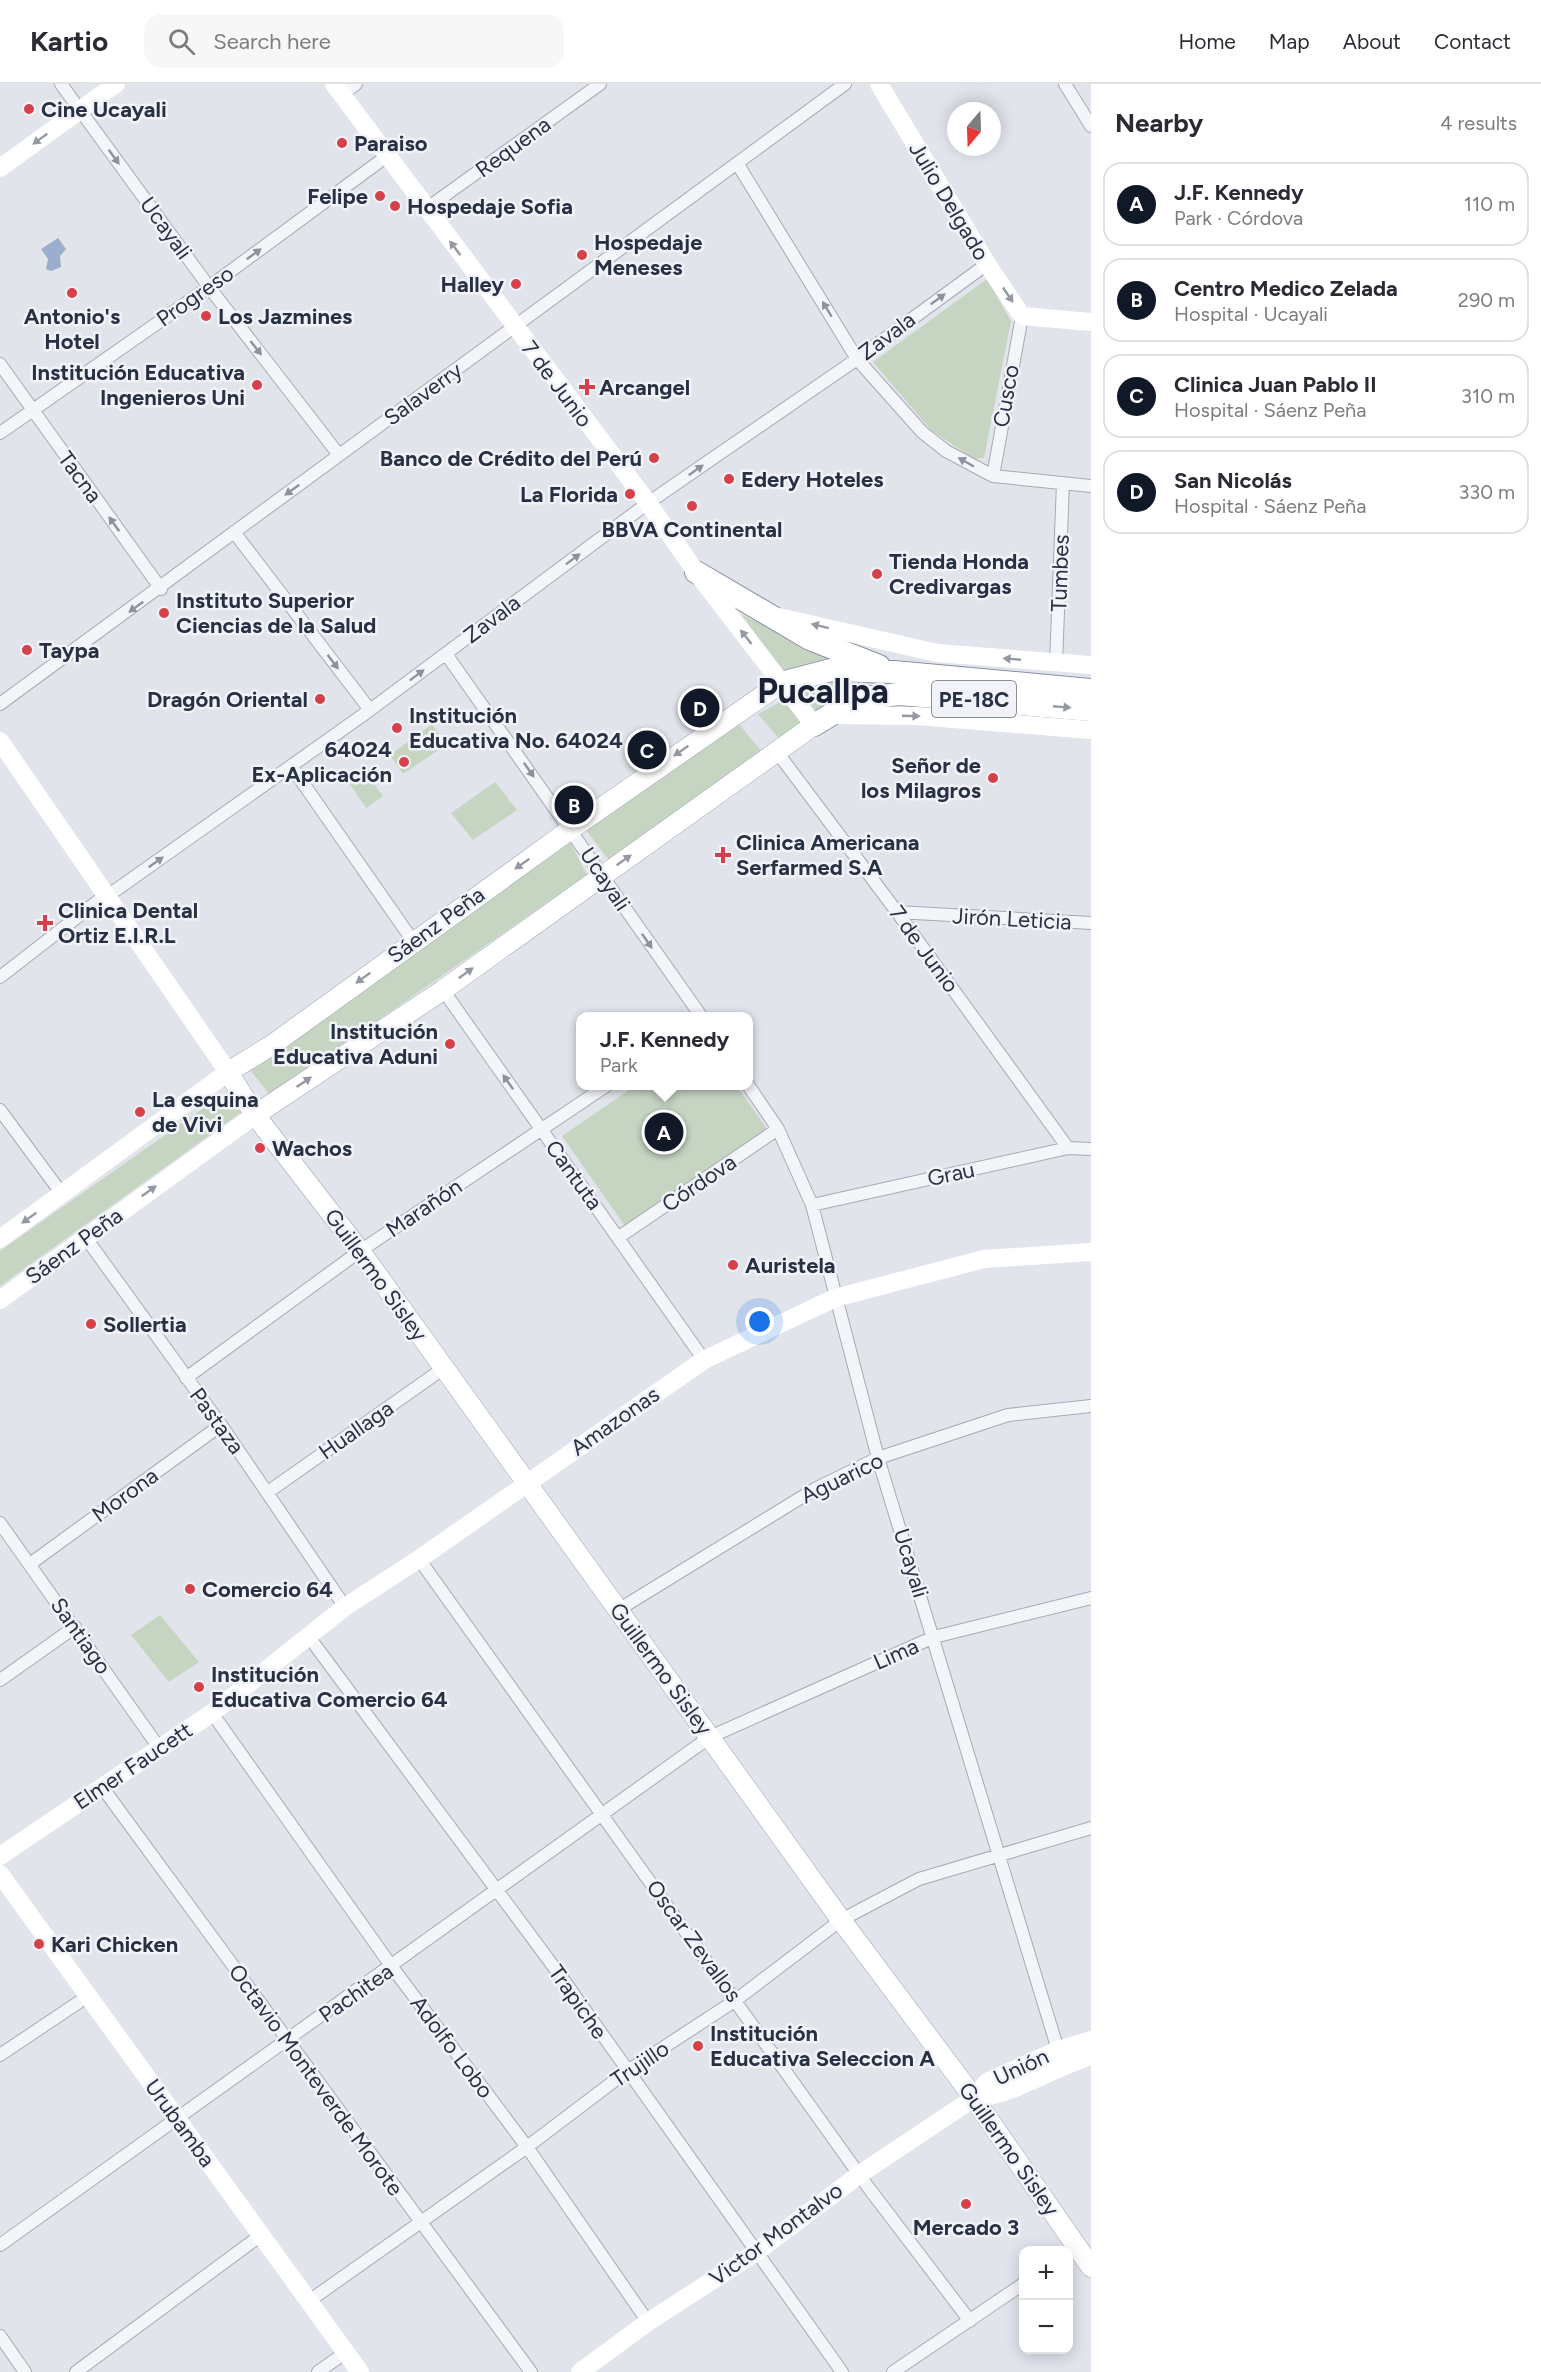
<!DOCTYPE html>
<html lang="en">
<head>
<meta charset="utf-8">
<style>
  :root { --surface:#fff; --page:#f7f7f7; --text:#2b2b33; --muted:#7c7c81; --line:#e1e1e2; --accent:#111827 }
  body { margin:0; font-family:Figtree,sans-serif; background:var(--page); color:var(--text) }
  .controls { position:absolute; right:18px; bottom:18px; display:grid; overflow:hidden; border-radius:12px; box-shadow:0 3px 15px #0003 }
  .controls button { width:54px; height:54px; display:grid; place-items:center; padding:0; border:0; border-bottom:2px solid var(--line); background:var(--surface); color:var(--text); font:30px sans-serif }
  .compass { position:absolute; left:947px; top:18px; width:54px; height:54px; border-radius:50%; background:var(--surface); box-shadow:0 3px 15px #0003; rotate:199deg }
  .you { position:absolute; left:760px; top:1238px; width:21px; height:21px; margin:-15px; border:4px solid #fff; border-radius:50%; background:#1a73e8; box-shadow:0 0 0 9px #1a73e833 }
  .badge { display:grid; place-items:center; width:39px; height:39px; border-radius:50%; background:var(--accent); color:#fff; font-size:20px; font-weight:700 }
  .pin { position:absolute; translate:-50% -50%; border:3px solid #fff; box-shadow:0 2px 6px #0006 }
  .popup { position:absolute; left:576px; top:928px; width:177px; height:78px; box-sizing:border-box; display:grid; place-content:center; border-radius:12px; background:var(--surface); filter:drop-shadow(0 2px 4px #0005); font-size:20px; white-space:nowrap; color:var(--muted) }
  .popup b { font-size:22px; color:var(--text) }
  .popup::after { content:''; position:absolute; left:50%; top:100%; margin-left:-12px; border:12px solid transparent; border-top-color:var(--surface) }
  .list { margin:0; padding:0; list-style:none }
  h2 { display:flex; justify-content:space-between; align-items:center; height:78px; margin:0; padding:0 24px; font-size:26px }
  h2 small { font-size:20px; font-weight:400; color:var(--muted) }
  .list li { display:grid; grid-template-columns:39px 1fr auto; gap:18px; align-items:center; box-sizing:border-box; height:84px; margin:0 12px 12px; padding:0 12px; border:2px solid var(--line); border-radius:18px }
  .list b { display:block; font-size:22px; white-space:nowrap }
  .list p { margin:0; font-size:20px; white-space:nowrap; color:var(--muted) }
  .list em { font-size:20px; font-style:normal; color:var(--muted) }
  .icon { flex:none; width:33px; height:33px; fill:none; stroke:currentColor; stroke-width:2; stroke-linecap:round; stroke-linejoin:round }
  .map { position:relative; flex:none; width:1091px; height:2288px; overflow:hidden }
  header { display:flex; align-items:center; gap:36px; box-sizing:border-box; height:84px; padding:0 30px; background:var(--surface); border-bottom:2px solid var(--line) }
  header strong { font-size:28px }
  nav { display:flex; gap:33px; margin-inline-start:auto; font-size:21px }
  .search { width:420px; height:54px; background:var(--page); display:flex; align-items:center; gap:15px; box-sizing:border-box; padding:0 21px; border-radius:18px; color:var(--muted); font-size:22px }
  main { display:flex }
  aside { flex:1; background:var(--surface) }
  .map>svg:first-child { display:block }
  .green { fill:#c5d5c2 }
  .water { fill:#9baecd }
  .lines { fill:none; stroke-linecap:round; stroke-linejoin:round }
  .street-casing { stroke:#a6aab6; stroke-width:14 }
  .primary-casing { stroke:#a0a7b7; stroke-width:21 }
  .highway-casing { stroke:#8890a2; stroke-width:24 }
  .street { stroke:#f4f5f9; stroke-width:12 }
  .secondary { stroke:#fff; stroke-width:18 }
  .primary { stroke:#fff; stroke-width:20 }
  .highway { stroke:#fff; stroke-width:22 }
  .oneway { fill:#9498a2 }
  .oneway2 { fill:#8e929e }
  .poi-dot { fill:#d64048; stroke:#f1f3f8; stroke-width:2 }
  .labels { text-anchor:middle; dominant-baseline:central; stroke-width:5; stroke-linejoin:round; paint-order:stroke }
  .shield { fill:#f1f3f8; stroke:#646a7a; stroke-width:1.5 }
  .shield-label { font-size:21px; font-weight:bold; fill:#283044 }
  .poi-label { font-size:22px; font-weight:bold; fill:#283044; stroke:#f1f3f8; text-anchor:start }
  .street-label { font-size:22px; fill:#283044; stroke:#f1f3f8 }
  .town-label { font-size:34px; font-weight:bold; fill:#1b2134; stroke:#f1f3f8 }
</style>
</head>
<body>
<header>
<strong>Kartio</strong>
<div class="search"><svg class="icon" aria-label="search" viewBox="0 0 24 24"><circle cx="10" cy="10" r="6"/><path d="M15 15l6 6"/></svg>Search here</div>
<nav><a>Home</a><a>Map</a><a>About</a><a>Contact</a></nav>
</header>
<main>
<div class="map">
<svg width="1091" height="2288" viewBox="0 0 1091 2288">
  <rect width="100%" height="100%" fill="#e1e4eb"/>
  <!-- green -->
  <path class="green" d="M987 195 1011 237 984 374 974 375 931 346 873 278Z
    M742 531 839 575 786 592Z
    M855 593 816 630 792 602Z
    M784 616 803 640 780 656 758 630Z
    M738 639 762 668 609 776 586 746Z
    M432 640 446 661 403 690 390 671Z
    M362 684 383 712 366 724 345 693Z
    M495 698 517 726 473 756 451 729Z
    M569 756 587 791 270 1011 251 987Z
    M235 1002 250 1022 0 1202V1167Z
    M635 1002H737L767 1045 625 1142 562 1052Z
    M160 1531 199 1578 169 1598 131 1551Z"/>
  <!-- water -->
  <path class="water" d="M58 154 66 165 60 172 61 183 51 187 46 185 48 175 41 165Z"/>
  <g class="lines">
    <defs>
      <path id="street" d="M61 0 209 203 339 371
        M1065 0 1091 42
        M342 10 356 0
        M737 79 857 275 922 348 946 367 993 392 1091 402
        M426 125 600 0
        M0 280 161 505
        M0 349 209 203 387 72
        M993 392 1022 232
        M234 448 370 626
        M446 570 701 932
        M1056 579 1063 399
        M0 620 845 0
        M777 668 897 828 1068 1064
        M291 682 413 857
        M897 828 1091 839
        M0 893 107 810 116 806 370 626 648 419 857 275 987 180
        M443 906 704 1276
        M748 1001 778 1045 812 1121 878 1374 1058 1966
        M0 1026 62 1110
        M812 1121 1068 1064 1091 1065
        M619 1153 778 1045
        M86 1154 221 1341 345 1523
        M186 1294 360 1167 606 1002
        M268 1408 444 1284
        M0 1439 160 1665
        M419 1475 868 2103 970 2237
        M30 1480 221 1341
        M618 1526 815 1405 878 1374 1008 1331 1091 1322
        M309 1553 565 1898 842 2288
        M0 1596 75 1543
        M212 1629 392 1883 527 2063 648 2238
        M102 1703 531 2288
        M0 1971 88 1912
        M0 2161 710 1653 934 1553 1091 1514
        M309 2217 527 2063 626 1988 736 1916 841 1836 919 1795 1091 1744
        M0 2252 25 2288
        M76 2288 261 2151
        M318 2288 346 2268
        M893 2288 1023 2200"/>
      <path id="primary" d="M781 599 571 745 272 961 228 988 255 1031 360 1167 841 1836 968 2006 1091 2183
        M255 1031 443 906 814 641"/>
      <path id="highway" d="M696 488 810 555 879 582
        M781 599 831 586 894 588 1091 606
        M814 641 857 615 899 610 1091 626"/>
    </defs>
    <!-- street casing -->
    <use href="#street" class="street-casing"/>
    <!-- primary casing -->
    <use href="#primary" class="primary-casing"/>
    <!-- highway casing -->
    <use href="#highway" class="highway-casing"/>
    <!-- street -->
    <use href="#street" class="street"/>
    <!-- secondary -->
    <path class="secondary" d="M334 0 648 419 696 488 814 641
      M879 0 987 180 1022 232 1091 238
      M0 84 116 0
      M779 533 937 569 1091 581
      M831 631 917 632 1091 646
      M0 657 228 988 0 1155
      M0 1216 255 1031
      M0 1772 212 1629 345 1523 419 1475 704 1276 835 1214 984 1175 1091 1168
      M0 1790 360 2288
      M974 2014C1015 2011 1051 1984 1091 1972
      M580 2288 648 2238 755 2169 860 2090 974 2014 987 1998 1058 1966 1091 1956"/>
    <!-- primary -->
    <use href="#primary" class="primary"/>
    <!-- highway -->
    <use href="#highway" class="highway"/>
  </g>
  <!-- one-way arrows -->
  <defs><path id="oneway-solid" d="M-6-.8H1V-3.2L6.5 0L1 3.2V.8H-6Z" transform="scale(1.5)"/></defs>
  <g class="oneway">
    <use href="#oneway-solid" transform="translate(40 55) rotate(144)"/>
    <use href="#oneway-solid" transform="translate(455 164) rotate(-127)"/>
    <use href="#oneway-solid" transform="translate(1008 211) rotate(56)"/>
    <use href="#oneway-solid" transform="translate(820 542) rotate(-166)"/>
    <use href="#oneway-solid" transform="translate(746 553) rotate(-128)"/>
    <use href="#oneway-solid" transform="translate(1012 575) rotate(-175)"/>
    <use href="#oneway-solid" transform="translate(1062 623) rotate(5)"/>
    <use href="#oneway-solid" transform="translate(911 632) rotate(2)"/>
    <use href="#oneway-solid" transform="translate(681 667) rotate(145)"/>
    <use href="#oneway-solid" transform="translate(624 776) rotate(-35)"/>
    <use href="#oneway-solid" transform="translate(522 780) rotate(145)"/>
    <use href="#oneway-solid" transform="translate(466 889) rotate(-36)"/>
    <use href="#oneway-solid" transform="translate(363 894) rotate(144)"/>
    <use href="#oneway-solid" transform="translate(304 998) rotate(-34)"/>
    <use href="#oneway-solid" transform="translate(149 1107) rotate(-36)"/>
    <use href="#oneway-solid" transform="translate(29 1134) rotate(144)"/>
  </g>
  <g class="oneway2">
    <use href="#oneway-solid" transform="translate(114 73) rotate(54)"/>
    <use href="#oneway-solid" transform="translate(254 170) rotate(-36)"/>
    <use href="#oneway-solid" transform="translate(938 215) rotate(-36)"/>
    <use href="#oneway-solid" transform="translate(827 225) rotate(-121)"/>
    <use href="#oneway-solid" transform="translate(256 264) rotate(52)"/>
    <use href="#oneway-solid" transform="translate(966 378) rotate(-150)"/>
    <use href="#oneway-solid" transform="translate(696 386) rotate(-35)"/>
    <use href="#oneway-solid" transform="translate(292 406) rotate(144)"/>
    <use href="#oneway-solid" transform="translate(114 440) rotate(-126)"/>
    <use href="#oneway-solid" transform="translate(573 475) rotate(-37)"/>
    <use href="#oneway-solid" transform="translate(136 523) rotate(144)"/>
    <use href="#oneway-solid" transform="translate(333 578) rotate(53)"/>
    <use href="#oneway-solid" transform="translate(417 591) rotate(-37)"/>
    <use href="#oneway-solid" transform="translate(529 686) rotate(55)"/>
    <use href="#oneway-solid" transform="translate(156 778) rotate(-35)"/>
    <use href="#oneway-solid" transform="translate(647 857) rotate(55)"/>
    <use href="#oneway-solid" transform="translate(508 998) rotate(-125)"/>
  </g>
  <!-- markers -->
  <g class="poi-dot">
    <circle cx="29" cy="25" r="6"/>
    <circle cx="342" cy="59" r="6"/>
    <circle cx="380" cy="112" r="6"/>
    <circle cx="395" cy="122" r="6"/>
    <circle cx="582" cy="171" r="6"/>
    <circle cx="516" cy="200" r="6"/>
    <circle cx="72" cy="209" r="6"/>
    <circle cx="206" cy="232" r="6"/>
    <circle cx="257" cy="301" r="6"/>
    <path d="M584 294h6v6h6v6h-6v6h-6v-6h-6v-6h6z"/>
    <circle cx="654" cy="374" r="6"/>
    <circle cx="729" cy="395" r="6"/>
    <circle cx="630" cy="410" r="6"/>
    <circle cx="692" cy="422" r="6"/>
    <circle cx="877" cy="490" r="6"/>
    <circle cx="164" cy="529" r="6"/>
    <circle cx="27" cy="566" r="6"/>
    <circle cx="320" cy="615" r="6"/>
    <circle cx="397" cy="644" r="6"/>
    <circle cx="404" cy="678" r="6"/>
    <circle cx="993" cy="694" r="6"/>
    <path d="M720 762h6v6h6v6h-6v6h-6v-6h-6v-6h6z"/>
    <path d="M42 830h6v6h6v6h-6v6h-6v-6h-6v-6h6z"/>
    <circle cx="450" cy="960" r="6"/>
    <circle cx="140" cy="1028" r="6"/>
    <circle cx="260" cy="1064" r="6"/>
    <circle cx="733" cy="1181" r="6"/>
    <circle cx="91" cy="1240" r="6"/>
    <circle cx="190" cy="1505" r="6"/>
    <circle cx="199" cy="1603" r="6"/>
    <circle cx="39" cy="1860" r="6"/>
    <circle cx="698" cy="1962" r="6"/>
    <circle cx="966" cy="2120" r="6"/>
  </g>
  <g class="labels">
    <!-- shield labels -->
    <rect class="shield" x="932" y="597" width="84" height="36" rx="4.5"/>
    <g class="shield-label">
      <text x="974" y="615">PE-18C</text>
    </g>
    <!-- poi labels -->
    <g class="poi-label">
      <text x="41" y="25">Cine Ucayali</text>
      <text x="354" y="59">Paraiso</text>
      <text x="368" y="112" text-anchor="end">Felipe</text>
      <text x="407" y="122">Hospedaje Sofia</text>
      <text x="594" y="158">Hospedaje<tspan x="594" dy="25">Meneses</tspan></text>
      <text x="504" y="200" text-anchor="end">Halley</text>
      <text x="72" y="232" text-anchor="middle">Antonio's<tspan x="72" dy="25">Hotel</tspan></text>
      <text x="218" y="232">Los Jazmines</text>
      <text x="245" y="288" text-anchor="end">Institución Educativa<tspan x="245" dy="25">Ingenieros Uni</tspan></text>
      <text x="599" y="303">Arcangel</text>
      <text x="642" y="374" text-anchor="end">Banco de Crédito del Perú</text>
      <text x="741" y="395">Edery Hoteles</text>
      <text x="618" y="410" text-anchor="end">La Florida</text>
      <text x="692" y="445" text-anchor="middle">BBVA Continental</text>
      <text x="889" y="477">Tienda Honda<tspan x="889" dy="25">Credivargas</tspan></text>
      <text x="176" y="516">Instituto Superior<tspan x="176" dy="25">Ciencias de la Salud</tspan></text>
      <text x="39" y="566">Taypa</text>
      <text x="308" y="615" text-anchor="end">Dragón Oriental</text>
      <text x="409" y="631">Institución<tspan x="409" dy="25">Educativa No. 64024</tspan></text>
      <text x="392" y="665" text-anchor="end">64024<tspan x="392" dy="25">Ex-Aplicación</tspan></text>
      <text x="981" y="681" text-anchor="end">Señor de<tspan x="981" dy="25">los Milagros</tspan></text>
      <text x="736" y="758">Clinica Americana<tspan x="736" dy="25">Serfarmed S.A</tspan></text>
      <text x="58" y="826">Clinica Dental<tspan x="58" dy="25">Ortiz E.I.R.L</tspan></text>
      <text x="438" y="947" text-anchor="end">Institución<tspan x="438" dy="25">Educativa Aduni</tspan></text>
      <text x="152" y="1015">La esquina<tspan x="152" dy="25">de Vivi</tspan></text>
      <text x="272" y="1064">Wachos</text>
      <text x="745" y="1181">Auristela</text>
      <text x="103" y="1240">Sollertia</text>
      <text x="202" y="1505">Comercio 64</text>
      <text x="211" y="1590">Institución<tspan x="211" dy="25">Educativa Comercio 64</tspan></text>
      <text x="51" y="1860">Kari Chicken</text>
      <text x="710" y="1949">Institución<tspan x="710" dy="25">Educativa Seleccion A</tspan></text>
      <text x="966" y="2143" text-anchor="middle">Mercado 3</text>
    </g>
    <!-- street labels -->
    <g class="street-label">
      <text transform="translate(513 63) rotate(-36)">Requena</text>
      <text transform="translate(949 117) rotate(59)">Julio Delgado</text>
      <text transform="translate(166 144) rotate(54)">Ucayali</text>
      <text transform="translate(195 212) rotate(-35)">Progreso</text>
      <text transform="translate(887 252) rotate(-37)">Zavala</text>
      <text transform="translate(557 300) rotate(53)">7 de Junio</text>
      <text transform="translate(423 310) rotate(-36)">Salaverry</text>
      <text transform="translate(1006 312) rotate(-80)">Cusco</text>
      <text transform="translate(80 393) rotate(54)">Tacna</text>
      <text transform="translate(1060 489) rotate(-88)">Tumbes</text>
      <text transform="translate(492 535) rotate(-37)">Zavala</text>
      <text transform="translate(605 795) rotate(56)">Ucayali</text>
      <text transform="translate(1012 835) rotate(3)">Jirón Leticia</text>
      <text transform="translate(436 841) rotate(-36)">Sáenz Peña</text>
      <text transform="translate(924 865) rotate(54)">7 de Junio</text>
      <text transform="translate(951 1090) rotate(-12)">Grau</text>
      <text transform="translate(574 1091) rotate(54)">Cantuta</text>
      <text transform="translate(699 1099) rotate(-34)">Córdova</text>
      <text transform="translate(424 1124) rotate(-34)">Marañón</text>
      <text transform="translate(74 1162) rotate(-36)">Sáenz Peña</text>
      <text transform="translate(376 1191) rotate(54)">Guillermo Sisley</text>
      <text transform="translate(217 1337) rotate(54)">Pastaza</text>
      <text transform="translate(615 1337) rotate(-35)">Amazonas</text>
      <text transform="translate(356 1346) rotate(-35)">Huallaga</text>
      <text transform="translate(842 1394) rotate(-26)">Aguarico</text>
      <text transform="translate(125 1411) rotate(-36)">Morona</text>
      <text transform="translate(911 1479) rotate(73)">Ucayali</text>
      <text transform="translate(81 1552) rotate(55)">Santiago</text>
      <text transform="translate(896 1570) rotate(-24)">Lima</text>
      <text transform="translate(661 1585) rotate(54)">Guillermo Sisley</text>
      <text transform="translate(133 1682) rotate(-34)">Elmer Faucett</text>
      <text transform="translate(694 1857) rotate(54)">Oscar Zevallos</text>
      <text transform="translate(356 1909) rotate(-35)">Pachitea</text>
      <text transform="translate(578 1918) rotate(55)">Trapiche</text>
      <text transform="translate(452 1963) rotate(53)">Adolfo Lobo</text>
      <text transform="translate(640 1980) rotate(-34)">Trujillo</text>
      <text transform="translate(1021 1983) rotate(-25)">Unión</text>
      <text transform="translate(316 1996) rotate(54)">Octavio Monteverde Morote</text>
      <text transform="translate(180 2039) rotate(54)">Urubamba</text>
      <text transform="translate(1009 2065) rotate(55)">Guillermo Sisley</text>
      <text transform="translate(776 2150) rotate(-36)">Victor Montalvo</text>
    </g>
    <!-- town labels -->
    <g class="town-label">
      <text x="823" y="607">Pucallpa</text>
    </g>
  </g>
</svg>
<div class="controls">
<button>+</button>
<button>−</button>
</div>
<svg class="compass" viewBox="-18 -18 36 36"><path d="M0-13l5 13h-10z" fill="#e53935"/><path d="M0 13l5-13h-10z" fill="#7c7c81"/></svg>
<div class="you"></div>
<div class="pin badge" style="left:664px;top:1048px">A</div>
<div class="popup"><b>J.F. Kennedy</b>Park</div>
<div class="pin badge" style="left:574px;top:721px">B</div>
<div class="pin badge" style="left:647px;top:666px">C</div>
<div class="pin badge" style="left:700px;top:624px">D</div>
</div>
<aside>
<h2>Nearby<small>4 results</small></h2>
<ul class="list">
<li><span class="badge">A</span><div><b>J.F. Kennedy</b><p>Park · Córdova</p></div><em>110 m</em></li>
<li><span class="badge">B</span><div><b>Centro Medico Zelada</b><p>Hospital · Ucayali</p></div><em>290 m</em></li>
<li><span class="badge">C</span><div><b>Clinica Juan Pablo II</b><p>Hospital · Sáenz Peña</p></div><em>310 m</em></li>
<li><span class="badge">D</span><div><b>San Nicolás</b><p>Hospital · Sáenz Peña</p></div><em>330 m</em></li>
</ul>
</aside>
</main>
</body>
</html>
